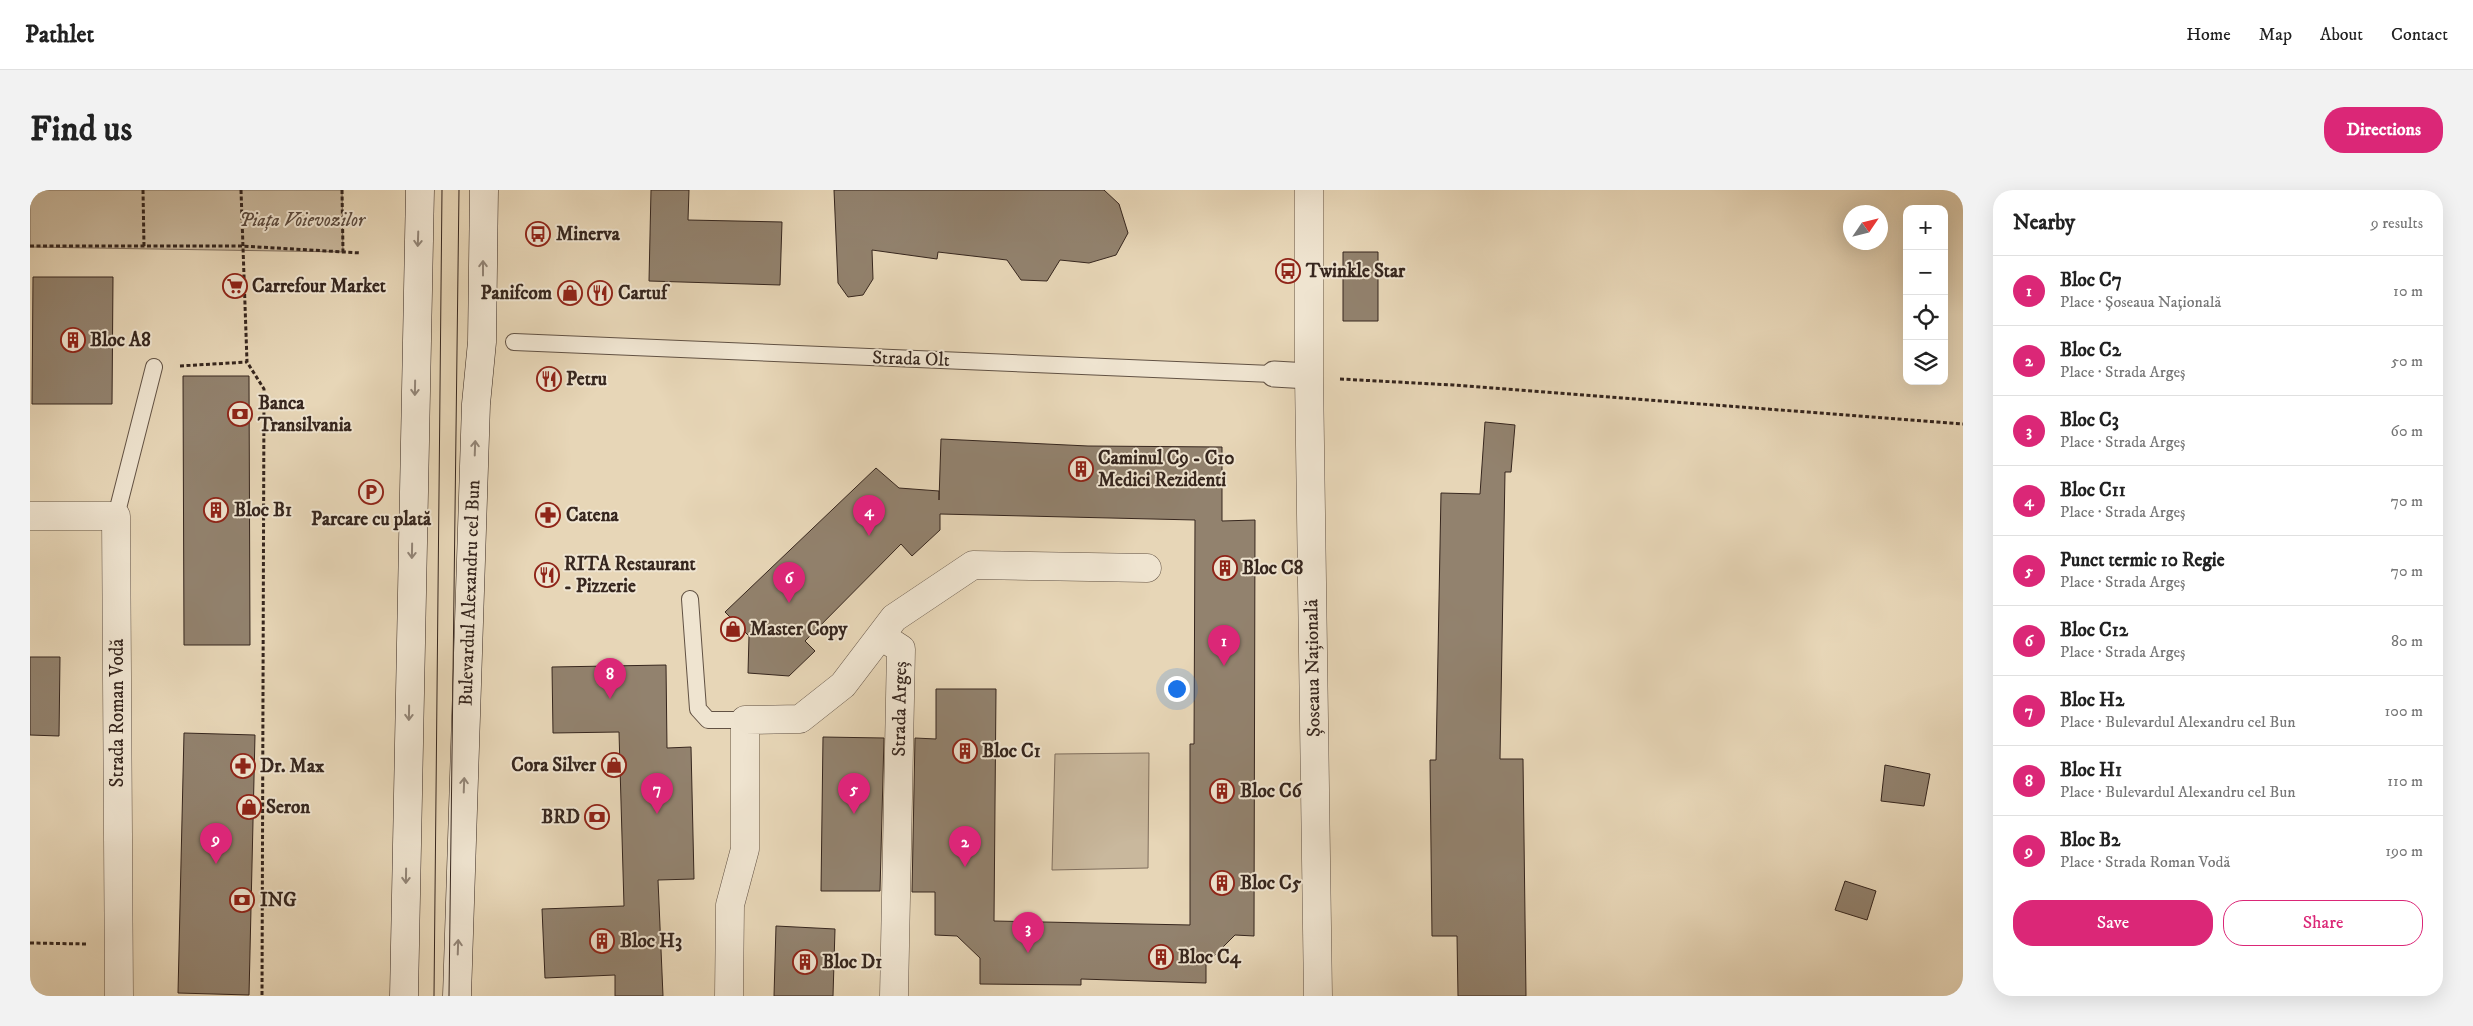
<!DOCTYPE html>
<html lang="en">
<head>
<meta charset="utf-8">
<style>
  :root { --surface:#fff; --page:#f2f2f2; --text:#222; --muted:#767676; --line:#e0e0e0; --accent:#db2777 }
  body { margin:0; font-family:"IM FELL DW Pica",serif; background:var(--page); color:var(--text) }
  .controls { position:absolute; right:15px; top:15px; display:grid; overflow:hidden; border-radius:10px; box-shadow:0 5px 20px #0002 }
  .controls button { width:45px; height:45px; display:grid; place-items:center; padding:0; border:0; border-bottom:1px solid var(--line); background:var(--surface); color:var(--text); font:25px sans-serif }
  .compass { position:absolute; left:1813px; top:15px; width:45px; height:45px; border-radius:50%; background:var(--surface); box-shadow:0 5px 20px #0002; rotate:55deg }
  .you { position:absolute; left:1146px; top:498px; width:18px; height:18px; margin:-12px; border:4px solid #fff; border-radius:50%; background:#1a73e8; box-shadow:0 0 0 8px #1a73e833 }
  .badge { display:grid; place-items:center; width:32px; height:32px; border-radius:50%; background:var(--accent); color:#fff; font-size:16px; font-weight:700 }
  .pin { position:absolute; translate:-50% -41px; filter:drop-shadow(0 1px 2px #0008) }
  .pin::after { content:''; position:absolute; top:26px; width:18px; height:15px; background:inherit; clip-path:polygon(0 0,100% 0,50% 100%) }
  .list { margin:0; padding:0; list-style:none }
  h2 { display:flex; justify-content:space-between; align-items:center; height:65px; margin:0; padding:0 20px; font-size:21px }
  h2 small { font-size:16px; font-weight:400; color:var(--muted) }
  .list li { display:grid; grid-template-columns:32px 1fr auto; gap:15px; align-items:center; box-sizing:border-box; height:70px; padding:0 20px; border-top:1px solid var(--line) }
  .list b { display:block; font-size:19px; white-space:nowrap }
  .list p { margin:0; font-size:16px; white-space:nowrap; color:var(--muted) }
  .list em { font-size:16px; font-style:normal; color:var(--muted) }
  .actions { display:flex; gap:10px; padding:15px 20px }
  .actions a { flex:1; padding:11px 0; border:1px solid var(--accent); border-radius:20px; text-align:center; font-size:18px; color:var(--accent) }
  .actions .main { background:var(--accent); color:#fff }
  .icon { flex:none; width:28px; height:28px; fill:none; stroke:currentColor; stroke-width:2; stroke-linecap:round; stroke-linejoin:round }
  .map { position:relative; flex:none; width:1933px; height:806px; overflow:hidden; border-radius:20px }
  header { display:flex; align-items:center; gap:30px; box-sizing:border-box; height:70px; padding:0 25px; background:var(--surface); border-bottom:1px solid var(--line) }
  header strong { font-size:24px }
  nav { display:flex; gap:28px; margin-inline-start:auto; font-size:18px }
  .intro { display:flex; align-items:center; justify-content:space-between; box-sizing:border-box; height:120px; padding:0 30px }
  h1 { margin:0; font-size:35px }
  .button { padding:12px 22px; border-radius:20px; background:var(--accent); color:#fff; font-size:18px; font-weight:700 }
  main { display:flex; gap:30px; padding:0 30px }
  aside { flex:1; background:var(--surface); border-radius:20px; box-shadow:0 5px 20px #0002 }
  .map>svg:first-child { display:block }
  .green { fill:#c9b89d; stroke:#806f5e }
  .building { fill:#92826e; stroke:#36261e }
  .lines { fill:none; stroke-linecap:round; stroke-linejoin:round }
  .service-casing { stroke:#625244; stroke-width:18 }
  .pedestrian-casing { stroke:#625244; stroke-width:27 }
  .minor-casing { stroke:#625244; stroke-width:29 }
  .tertiary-casing { stroke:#625244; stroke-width:29 }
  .secondary-casing { stroke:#36261e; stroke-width:29 }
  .path { stroke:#36261e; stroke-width:3; stroke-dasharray:4 2.5; stroke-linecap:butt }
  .service { stroke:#efe4d0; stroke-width:16 }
  .pedestrian { stroke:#efe4d0; stroke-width:25 }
  .minor { stroke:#efe4d0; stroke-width:28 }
  .tertiary { stroke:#efe4d0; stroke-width:28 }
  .secondary { stroke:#efe4d0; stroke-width:28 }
  .tram { stroke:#36261e; stroke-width:1 }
  .oneway { stroke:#928577 }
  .labels { text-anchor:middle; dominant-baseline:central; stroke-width:4; stroke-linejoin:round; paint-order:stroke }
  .park-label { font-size:19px; font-style:italic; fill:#5b4a3e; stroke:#efe4d0 }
  .poi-label { font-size:19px; font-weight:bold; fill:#36261e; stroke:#efe4d0; text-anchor:start }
  .street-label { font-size:19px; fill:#36261e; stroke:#efe4d0 }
</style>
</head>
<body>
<header>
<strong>Pathlet</strong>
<nav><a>Home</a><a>Map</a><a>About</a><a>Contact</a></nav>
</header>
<div class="intro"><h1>Find us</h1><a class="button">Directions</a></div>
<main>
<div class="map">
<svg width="1933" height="806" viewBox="0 0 1933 806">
  <rect width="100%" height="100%" fill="#e7d6b7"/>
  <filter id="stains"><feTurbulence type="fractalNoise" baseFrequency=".004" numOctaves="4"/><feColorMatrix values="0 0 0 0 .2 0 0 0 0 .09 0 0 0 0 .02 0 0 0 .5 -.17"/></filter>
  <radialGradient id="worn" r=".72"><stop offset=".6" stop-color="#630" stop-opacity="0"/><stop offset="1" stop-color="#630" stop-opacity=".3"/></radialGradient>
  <!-- green -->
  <path class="green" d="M0 0H312L313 62 0 57Z
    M1119 563 1118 678 1022 680 1025 564Z"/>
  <!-- building -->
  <path class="building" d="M621 0H659L658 30 752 32 750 95 619 91Z
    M804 0H1074L1089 14 1098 43 1086 65 1059 73 1030 70 1017 91 991 90 977 70 908 62 907 69 842 60 843 89 833 105 818 107 808 93Z
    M1313 62H1348V131H1313Z
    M3 87H83L82 214H2Z
    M153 186H219L220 455H154Z
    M1455 232 1485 235 1481 282H1475L1470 569H1493L1496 806H1428L1427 746H1402L1400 570H1406L1411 303 1450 304Z
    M911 249 1058 256 1192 257V331L1225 330 1224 746 1205 745 1176 774V793L1051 789V795L950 794V768L927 746 905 745V702H882L885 548 906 549V499H966L964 731 1160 735V554H1164L1165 330 910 324V340L882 366 871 354 775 451 785 461 759 486 718 483 719 446 695 422 846 278 869 298 909 301V310Z
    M0 467H30L29 546 0 545Z
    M636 475 637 558 661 557 664 689 628 690 633 806H585V785L515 788 512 719 594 716 589 542 523 543 522 477Z
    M154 543 225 545 219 805 148 803Z
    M793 547 854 548 850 701H791Z
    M1855 575 1900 584 1894 616 1851 611Z
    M1815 691 1846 701 1837 730 1805 720Z
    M746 736 805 739 803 806H744Z"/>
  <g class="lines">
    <defs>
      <path id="service" d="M484 152 1244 184
        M86 326 124 177
        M660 409 668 519 678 530H715"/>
      <path id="pedestrian" d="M1244 184 1279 186"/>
      <path id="minor" d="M0 326H86L89 806
        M851 446 871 459 864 806
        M699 806 700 715 715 659V530L770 529 813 495 864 428 943 375 1117 378"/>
      <path id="tertiary" d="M1279 0V186L1288 806"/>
      <path id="secondary" d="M374 806 390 0
        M427 806 446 214 452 152 454 0"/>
    </defs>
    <!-- service casing -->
    <use href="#service" class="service-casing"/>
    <!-- pedestrian casing -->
    <use href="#pedestrian" class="pedestrian-casing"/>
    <!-- minor casing -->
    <use href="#minor" class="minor-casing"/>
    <!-- tertiary casing -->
    <use href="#tertiary" class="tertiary-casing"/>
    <!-- secondary casing -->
    <use href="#secondary" class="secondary-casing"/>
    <!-- path -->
    <path class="path" d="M113 0 114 57
      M211 0 217 172 234 199 232 806
      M312 0 313 62
      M0 56H211L331 63
      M150 176 217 172
      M1310 189 1423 195 1933 234
      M0 753 57 754"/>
    <!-- service -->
    <use href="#service" class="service"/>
    <!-- pedestrian -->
    <use href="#pedestrian" class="pedestrian"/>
    <!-- minor -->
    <use href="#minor" class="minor"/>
    <!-- tertiary -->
    <use href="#tertiary" class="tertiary"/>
    <!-- secondary -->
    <use href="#secondary" class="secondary"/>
    <!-- tram -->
    <path class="tram" d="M404 806 412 0
      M419 806 429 0"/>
  </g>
  <!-- one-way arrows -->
  <defs><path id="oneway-shaft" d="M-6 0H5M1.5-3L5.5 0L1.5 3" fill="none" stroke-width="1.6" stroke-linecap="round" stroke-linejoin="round" transform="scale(1.25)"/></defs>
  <g class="oneway">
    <use href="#oneway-shaft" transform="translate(388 49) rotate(92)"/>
    <use href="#oneway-shaft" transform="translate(453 78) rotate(-90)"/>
    <use href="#oneway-shaft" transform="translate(385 198) rotate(91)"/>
    <use href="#oneway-shaft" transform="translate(445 258) rotate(-88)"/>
    <use href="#oneway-shaft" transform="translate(382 361) rotate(91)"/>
    <use href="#oneway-shaft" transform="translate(379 523) rotate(91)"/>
    <use href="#oneway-shaft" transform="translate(434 595) rotate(-88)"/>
    <use href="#oneway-shaft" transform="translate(376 686) rotate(91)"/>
    <use href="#oneway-shaft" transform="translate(428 757) rotate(-88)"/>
  </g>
  <!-- icons -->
  <defs>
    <symbol id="bus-ring" viewBox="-11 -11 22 22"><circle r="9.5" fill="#efe4d0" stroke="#8f2418" stroke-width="1.5"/><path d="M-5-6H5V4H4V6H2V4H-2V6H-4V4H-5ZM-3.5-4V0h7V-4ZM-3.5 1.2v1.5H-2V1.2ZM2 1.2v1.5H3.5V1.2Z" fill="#8f2418"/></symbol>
    <symbol id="supermarket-ring" viewBox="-11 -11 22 22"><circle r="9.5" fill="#efe4d0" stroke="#8f2418" stroke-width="1.5"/><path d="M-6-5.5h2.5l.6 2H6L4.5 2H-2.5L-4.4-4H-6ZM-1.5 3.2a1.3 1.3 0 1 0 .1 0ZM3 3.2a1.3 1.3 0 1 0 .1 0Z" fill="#8f2418"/></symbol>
    <symbol id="shop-ring" viewBox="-11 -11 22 22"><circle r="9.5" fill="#efe4d0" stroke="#8f2418" stroke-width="1.5"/><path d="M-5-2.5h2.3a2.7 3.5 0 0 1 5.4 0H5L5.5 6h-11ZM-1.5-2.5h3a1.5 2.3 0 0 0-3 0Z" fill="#8f2418"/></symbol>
    <symbol id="restaurant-ring" viewBox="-11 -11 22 22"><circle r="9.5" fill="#efe4d0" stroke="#8f2418" stroke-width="1.5"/><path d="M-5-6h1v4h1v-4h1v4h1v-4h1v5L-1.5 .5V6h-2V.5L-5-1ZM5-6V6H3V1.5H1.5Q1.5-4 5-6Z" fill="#8f2418"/></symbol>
    <symbol id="building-ring" viewBox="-11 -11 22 22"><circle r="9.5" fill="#efe4d0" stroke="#8f2418" stroke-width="1.5"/><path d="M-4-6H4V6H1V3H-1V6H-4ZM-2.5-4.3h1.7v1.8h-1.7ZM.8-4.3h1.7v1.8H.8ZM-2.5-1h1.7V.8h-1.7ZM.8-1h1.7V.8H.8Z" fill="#8f2418"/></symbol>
    <symbol id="bank-ring" viewBox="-11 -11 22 22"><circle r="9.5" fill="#efe4d0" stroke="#8f2418" stroke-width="1.5"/><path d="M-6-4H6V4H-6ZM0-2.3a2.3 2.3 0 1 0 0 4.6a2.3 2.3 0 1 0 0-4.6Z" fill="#8f2418"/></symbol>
    <symbol id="parking-ring" viewBox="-11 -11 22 22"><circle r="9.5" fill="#efe4d0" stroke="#8f2418" stroke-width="1.5"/><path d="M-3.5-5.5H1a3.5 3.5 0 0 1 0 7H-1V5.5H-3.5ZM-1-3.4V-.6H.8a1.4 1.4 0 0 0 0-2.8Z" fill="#8f2418"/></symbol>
    <symbol id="pharmacy-ring" viewBox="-11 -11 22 22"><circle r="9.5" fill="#efe4d0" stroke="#8f2418" stroke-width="1.5"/><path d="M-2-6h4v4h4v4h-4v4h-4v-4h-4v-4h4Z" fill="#8f2418"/></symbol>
  </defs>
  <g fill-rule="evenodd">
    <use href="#bus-ring" x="494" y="30" width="28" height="28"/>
    <use href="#bus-ring" x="1244" y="67" width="28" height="28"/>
    <use href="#supermarket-ring" x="191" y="82" width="28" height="28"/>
    <use href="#shop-ring" x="526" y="89" width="28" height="28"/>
    <use href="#restaurant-ring" x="556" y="89" width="28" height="28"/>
    <use href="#building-ring" x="29" y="136" width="28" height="28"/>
    <use href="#restaurant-ring" x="505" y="175" width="28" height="28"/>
    <use href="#bank-ring" x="196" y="210" width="28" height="28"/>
    <use href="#building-ring" x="1037" y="265" width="28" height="28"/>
    <use href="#parking-ring" x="327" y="288" width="28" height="28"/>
    <use href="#building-ring" x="172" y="306" width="28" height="28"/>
    <use href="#pharmacy-ring" x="504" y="311" width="28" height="28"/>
    <use href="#building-ring" x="1181" y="364" width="28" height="28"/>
    <use href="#restaurant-ring" x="503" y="371" width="28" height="28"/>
    <use href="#shop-ring" x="689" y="425" width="28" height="28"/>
    <use href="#building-ring" x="921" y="547" width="28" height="28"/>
    <use href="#shop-ring" x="570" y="561" width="28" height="28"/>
    <use href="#pharmacy-ring" x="199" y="562" width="28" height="28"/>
    <use href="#building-ring" x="1178" y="587" width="28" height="28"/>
    <use href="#shop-ring" x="205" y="603" width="28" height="28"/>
    <use href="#bank-ring" x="553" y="613" width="28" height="28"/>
    <use href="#building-ring" x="1178" y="679" width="28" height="28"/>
    <use href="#bank-ring" x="198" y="696" width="28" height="28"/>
    <use href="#building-ring" x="558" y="737" width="28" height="28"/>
    <use href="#building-ring" x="1117" y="753" width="28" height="28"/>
    <use href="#building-ring" x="761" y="758" width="28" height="28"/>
  </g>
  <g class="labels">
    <!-- park labels -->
    <g class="park-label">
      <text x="272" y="30">Piața Voievozilor</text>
    </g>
    <!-- poi labels -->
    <g class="poi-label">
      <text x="526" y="44">Minerva</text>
      <text x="1276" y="81">Twinkle Star</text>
      <text x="222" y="96">Carrefour Market</text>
      <text x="522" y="103" text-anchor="end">Panifcom</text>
      <text x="588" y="103">Cartuf</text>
      <text x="60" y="150">Bloc A8</text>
      <text x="536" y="189">Petru</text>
      <text x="228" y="213">Banca<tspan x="228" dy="22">Transilvania</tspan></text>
      <text x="1068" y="268">Caminul C9 - C10<tspan x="1068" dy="22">Medici Rezidenti</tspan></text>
      <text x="204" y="320">Bloc B1</text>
      <text x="536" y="325">Catena</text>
      <text x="341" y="329" text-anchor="middle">Parcare cu plată</text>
      <text x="534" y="374">RITA Restaurant<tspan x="534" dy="22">- Pizzerie</tspan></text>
      <text x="1212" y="378">Bloc C8</text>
      <text x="720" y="439">Master Copy</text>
      <text x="952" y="561">Bloc C1</text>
      <text x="566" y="575" text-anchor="end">Cora Silver</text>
      <text x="230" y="576">Dr. Max</text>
      <text x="1210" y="601">Bloc C6</text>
      <text x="236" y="617">Seron</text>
      <text x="550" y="627" text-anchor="end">BRD</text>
      <text x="1210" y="693">Bloc C5</text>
      <text x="230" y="710">ING</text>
      <text x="590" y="751">Bloc H3</text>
      <text x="1148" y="767">Bloc C4</text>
      <text x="792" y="772">Bloc D1</text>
    </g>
    <!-- street labels -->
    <g class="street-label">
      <text transform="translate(881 169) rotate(2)">Strada Olt</text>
      <text transform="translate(440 403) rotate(-88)">Bulevardul Alexandru cel Bun</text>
      <text transform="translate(1283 478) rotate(-91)">Șoseaua Națională</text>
      <text transform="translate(870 519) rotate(-89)">Strada Argeș</text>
      <text transform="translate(87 523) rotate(-90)">Strada Roman Vodă</text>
    </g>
  </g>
  <rect width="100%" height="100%" filter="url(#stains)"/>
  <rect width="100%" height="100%" fill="url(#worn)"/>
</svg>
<div class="controls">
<button>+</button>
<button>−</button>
<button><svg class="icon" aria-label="locate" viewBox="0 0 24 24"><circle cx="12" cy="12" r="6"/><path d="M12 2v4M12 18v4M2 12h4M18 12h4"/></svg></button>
<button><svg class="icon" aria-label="layers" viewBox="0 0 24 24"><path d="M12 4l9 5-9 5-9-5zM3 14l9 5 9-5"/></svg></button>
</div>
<svg class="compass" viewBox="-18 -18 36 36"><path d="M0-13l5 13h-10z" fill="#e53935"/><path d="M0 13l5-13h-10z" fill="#767676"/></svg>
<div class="you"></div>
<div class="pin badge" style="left:1194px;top:476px">1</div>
<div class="pin badge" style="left:935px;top:677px">2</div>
<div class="pin badge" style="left:998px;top:763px">3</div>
<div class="pin badge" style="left:839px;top:346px">4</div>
<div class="pin badge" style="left:824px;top:624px">5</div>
<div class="pin badge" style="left:759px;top:413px">6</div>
<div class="pin badge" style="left:627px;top:624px">7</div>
<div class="pin badge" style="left:580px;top:509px">8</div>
<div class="pin badge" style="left:186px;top:674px">9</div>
</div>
<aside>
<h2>Nearby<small>9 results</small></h2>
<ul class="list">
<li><span class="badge">1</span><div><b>Bloc C7</b><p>Place · Șoseaua Națională</p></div><em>10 m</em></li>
<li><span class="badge">2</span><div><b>Bloc C2</b><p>Place · Strada Argeș</p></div><em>50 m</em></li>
<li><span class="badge">3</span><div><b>Bloc C3</b><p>Place · Strada Argeș</p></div><em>60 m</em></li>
<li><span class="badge">4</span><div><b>Bloc C11</b><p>Place · Strada Argeș</p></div><em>70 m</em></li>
<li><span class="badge">5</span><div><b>Punct termic 10 Regie</b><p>Place · Strada Argeș</p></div><em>70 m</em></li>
<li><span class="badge">6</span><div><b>Bloc C12</b><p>Place · Strada Argeș</p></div><em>80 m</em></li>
<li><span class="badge">7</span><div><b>Bloc H2</b><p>Place · Bulevardul Alexandru cel Bun</p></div><em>100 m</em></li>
<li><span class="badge">8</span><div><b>Bloc H1</b><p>Place · Bulevardul Alexandru cel Bun</p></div><em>110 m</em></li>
<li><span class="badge">9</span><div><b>Bloc B2</b><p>Place · Strada Roman Vodă</p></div><em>190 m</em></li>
</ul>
<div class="actions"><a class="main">Save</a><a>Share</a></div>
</aside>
</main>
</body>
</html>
